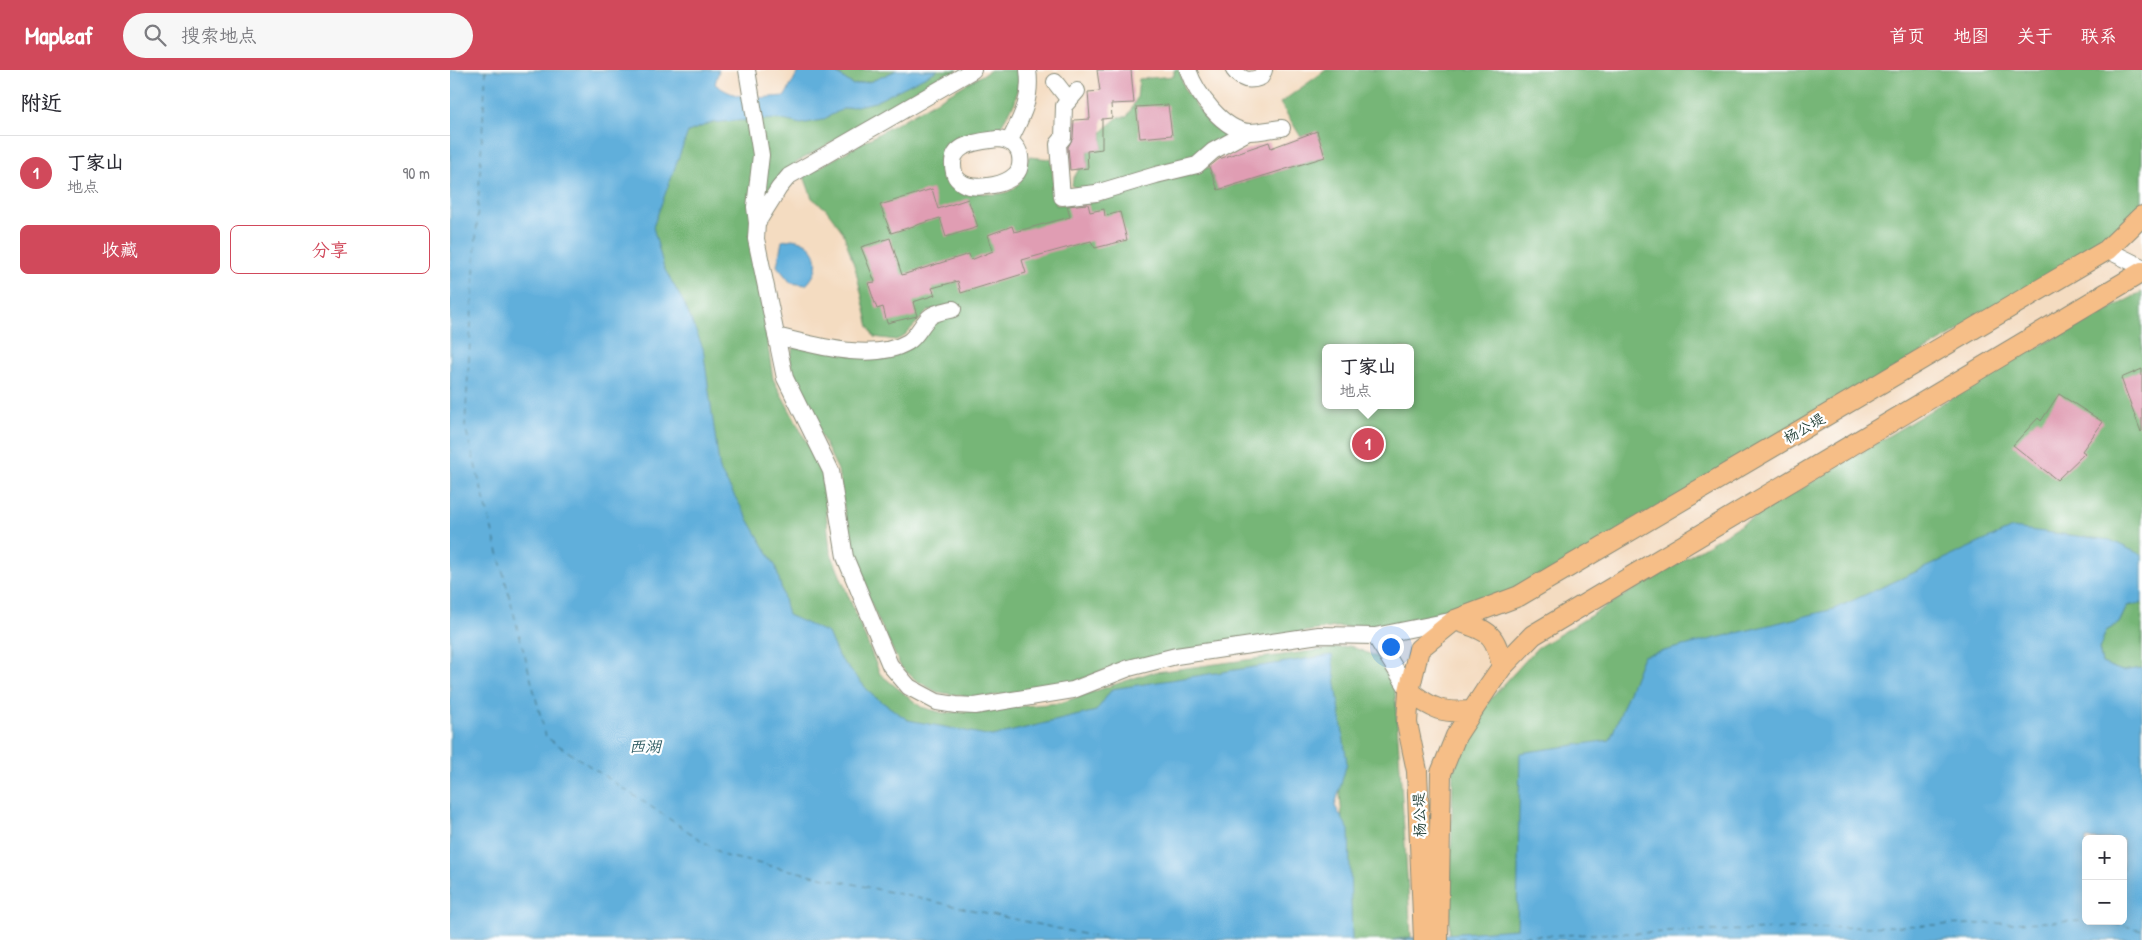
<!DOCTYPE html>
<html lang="zh">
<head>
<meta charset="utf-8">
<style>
  :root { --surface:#fff; --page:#f7f7f7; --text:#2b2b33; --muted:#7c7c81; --line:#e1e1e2; --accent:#d1495b }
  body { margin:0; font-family:"Patrick Hand","LXGW WenKai TC",sans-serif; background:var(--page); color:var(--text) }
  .controls { position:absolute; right:15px; bottom:15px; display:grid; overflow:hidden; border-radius:8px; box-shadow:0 2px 12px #0003 }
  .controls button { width:45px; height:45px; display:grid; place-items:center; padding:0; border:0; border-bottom:1px solid var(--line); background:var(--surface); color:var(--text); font:25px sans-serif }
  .you { position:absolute; left:940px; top:576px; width:18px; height:18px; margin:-12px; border:4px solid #fff; border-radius:50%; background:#1a73e8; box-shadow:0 0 0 8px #1a73e833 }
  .badge { display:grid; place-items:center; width:32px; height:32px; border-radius:50%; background:var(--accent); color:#fff; font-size:16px; font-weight:700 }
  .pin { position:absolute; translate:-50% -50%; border:2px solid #fff; box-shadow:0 1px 5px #0006 }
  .popup { position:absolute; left:872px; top:274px; width:92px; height:65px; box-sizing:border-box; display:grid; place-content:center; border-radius:8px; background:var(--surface); filter:drop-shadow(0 1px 4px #0005); font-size:16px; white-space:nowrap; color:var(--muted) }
  .popup b { font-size:19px; color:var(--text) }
  .popup::after { content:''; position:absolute; left:50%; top:100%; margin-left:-10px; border:10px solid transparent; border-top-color:var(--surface) }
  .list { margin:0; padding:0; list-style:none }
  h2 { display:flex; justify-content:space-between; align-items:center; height:65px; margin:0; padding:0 20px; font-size:21px }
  h2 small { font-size:16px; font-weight:400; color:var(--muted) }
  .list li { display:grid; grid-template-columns:32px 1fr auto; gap:15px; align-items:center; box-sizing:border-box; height:75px; padding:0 20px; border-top:1px solid var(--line) }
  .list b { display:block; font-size:19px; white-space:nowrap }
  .list p { margin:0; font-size:16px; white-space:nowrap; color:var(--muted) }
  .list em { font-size:16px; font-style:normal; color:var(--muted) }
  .actions { display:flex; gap:10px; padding:15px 20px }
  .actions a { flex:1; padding:11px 0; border:1px solid var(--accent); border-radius:8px; text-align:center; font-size:18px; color:var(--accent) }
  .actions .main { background:var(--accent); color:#fff }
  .icon { flex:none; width:28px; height:28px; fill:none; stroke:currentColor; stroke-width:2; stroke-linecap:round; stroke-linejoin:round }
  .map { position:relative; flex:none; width:1692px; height:870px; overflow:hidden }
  header { display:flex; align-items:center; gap:30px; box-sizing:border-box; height:70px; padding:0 25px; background:var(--accent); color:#fff }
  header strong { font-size:24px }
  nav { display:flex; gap:28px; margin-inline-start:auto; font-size:18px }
  .search { width:350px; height:45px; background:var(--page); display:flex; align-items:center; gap:12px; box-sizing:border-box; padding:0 18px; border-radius:28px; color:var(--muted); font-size:19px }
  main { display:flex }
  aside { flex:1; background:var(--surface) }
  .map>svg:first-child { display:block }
  .forest { fill:#76b677; stroke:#4a7a56; fill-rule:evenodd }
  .water { fill:#61afdb; stroke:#407688; fill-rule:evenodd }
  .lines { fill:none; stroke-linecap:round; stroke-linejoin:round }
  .ferry { stroke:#335f66; stroke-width:1; stroke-dasharray:6 5; stroke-linecap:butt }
  .building { fill:#e09db3 }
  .minor-casing { stroke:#8a8c7a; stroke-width:18 }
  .major-casing { stroke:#8a8c7a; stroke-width:22 }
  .minor { stroke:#fff; stroke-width:16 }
  .major { stroke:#f6be87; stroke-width:20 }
  .labels { text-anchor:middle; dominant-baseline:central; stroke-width:4.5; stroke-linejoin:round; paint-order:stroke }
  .street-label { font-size:15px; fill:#1f3d34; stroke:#fff }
  .water-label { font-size:16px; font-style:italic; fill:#335f66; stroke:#fff }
</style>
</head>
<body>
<header>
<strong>Mapleaf</strong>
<div class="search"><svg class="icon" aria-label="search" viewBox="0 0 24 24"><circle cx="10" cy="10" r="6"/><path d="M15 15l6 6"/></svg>搜索地点</div>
<nav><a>首页</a><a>地图</a><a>关于</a><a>联系</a></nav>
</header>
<main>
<aside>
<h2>附近<small></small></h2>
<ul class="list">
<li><span class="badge">1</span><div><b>丁家山</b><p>地点</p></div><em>90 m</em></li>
</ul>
<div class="actions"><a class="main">收藏</a><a>分享</a></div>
</aside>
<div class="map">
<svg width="1692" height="870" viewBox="0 0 1692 870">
  <rect width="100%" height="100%" fill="#fff"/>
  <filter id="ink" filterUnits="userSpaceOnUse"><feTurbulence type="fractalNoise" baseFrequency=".02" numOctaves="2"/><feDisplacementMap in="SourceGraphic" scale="10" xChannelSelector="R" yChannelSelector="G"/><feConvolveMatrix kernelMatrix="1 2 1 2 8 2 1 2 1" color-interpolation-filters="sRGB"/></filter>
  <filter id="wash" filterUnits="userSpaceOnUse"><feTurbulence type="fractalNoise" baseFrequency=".0096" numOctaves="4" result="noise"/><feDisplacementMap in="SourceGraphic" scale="20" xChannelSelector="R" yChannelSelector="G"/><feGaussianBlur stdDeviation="1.12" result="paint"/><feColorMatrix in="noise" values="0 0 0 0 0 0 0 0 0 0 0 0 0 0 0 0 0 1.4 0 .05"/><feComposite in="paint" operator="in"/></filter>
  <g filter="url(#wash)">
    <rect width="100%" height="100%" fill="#f4dcc1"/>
    <!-- forest -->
    <path class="forest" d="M383 0H447L422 11 403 15Z
      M476 0H508L347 92 318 119 303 180 323 309 372 401 380 481 430 604 471 637 493 643 610 633 699 603 900 576 927 587 945 621 961 867 943 870H902L879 589 649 647 537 670 457 650 420 628 335 547 267 405 211 202 193 144 242 53Z
      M541 0H571L565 32 549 59C533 62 492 66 498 92 501 101 505 110 508 118 528 122 558 133 571 110 575 103 576 94 579 87L601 89 606 135 650 131 759 97 768 120 874 87 867 62 851 67 830 33 876 0H1692V135L1659 170 1633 187 1070 520 1025 535 937 556 886 557 742 579 652 601 617 615 527 628 487 622 467 611 451 597 425 543 402 488 388 400 343 309 340 286 344 278C380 275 414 296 450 282 470 275 472 259 484 253 492 249 502 248 510 245L506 233 478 241 453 267 446 270 424 267 419 257 406 201 393 162 376 139 362 128 354 106ZM876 278H960V335H876Z
      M724 0H729L735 20 760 55 782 65 740 94 635 121 622 116 623 109 629 99 638 98 637 81 652 79V62L668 47H677L687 28 689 9 724 6Z
      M1692 222V494L1073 864 999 869 1003 701 1036 634 1087 578 1569 287Z
      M1692 533V598L1672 601 1652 593 1649 579 1656 561 1669 553 1677 536Z"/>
    <!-- water -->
    <path class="water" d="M0 0H269L265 14C287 31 308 28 335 26L349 0H382L403 15 422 11 447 0H488L425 32 393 39 372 50 351 54 328 49 283 51 261 53 238 62 203 157 214 198 234 233 253 278 270 401 326 497 338 545 378 563 388 586 422 625 458 650 542 666 646 641 662 619 882 585 897 693 885 736 899 760 902 870H0Z
      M342 169C369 172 374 198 356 215L341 213 327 196 332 171Z
      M1562 458 1660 470 1692 485V533L1677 536 1669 553 1656 561 1649 579 1652 593 1672 601 1692 598V870H943L982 865 1067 859 1070 683 1160 670 1193 586 1384 539ZM1636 769H1673V851H1636Z"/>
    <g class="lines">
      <!-- ferry -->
      <path class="ferry" d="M36 0 15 356 96 667 275 786 660 870
        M1653 851 1692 860
        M997 868 1636 851
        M951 870 965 869"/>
    </g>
    <g id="blocks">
      <!-- building -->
      <path class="building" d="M647 0H681L684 33 661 34 662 48 652 49V79L637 81 638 98 620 100 618 77 623 68 624 50 640 49 638 22 650 21Z
        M718 35 722 65 690 68 686 37Z
        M867 61 875 87 768 120 759 97 769 89 819 72 821 78Z
        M482 119 488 139 518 129 528 157 496 167 490 148 441 163 430 135Z
        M638 134 640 142 654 139 655 146 670 142 677 170 645 178 641 171 572 190 576 203 511 223 508 211 482 218 485 225 463 232 467 246 437 253 433 237 427 239 418 213 425 212 411 177 440 168 452 205 519 184 521 190 543 181 538 165 562 156 564 162 620 147 617 136Z
        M1692 299V361L1691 362 1671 308Z
        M1609 324 1653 352 1632 381 1635 383 1607 410 1563 375 1588 348 1591 351Z"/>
    </g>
  </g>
  <g filter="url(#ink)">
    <use href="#blocks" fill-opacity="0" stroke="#8a8c7a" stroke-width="1"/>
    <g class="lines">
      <defs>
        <path id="minor" d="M297 0 311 85 305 137 307 153
          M523 0 339 106 329 118 307 153 306 169 335 308 381 401 395 487 440 595 459 617 487 632 506 635 525 636 623 620 679 598 726 586 869 565 925 566 1005 550
          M738 0C746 23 773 61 800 62 810 62 821 59 832 58
          M784 0C791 10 799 12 811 7L814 0
          M605 12 619 30
          M627 21 614 36 613 68 608 74 612 127 646 123 706 105 747 95 763 81 798 62
          M548 69C554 70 562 71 566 77 572 84 572 99 565 105 555 115 533 118 520 116 513 115 505 109 504 102 497 73 527 72 548 69Z
          M559 72C572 46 582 29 578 0
          M1657 180 1692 197
          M326 266C364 275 423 293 458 272 468 266 472 252 481 246 486 242 496 241 503 239
          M925 566 959 621"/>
        <path id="major" d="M1005 550C1038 561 1045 561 1052 597
          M959 621C983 640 992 643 1022 641
          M974 870 967 701 957 653 959 621 969 579 1005 550 1069 526 1657 180 1692 146
          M988 870 991 703 1006 666 1036 620 1052 597 1083 565 1692 202"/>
      </defs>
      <!-- minor casing -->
      <use href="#minor" class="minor-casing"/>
      <!-- major casing -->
      <use href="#major" class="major-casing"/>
      <!-- minor -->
      <use href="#minor" class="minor"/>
      <!-- major -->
      <use href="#major" class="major"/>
    </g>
  </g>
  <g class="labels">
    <!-- street labels -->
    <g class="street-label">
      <text transform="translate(1354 358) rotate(-30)">杨公堤</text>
      <text transform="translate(969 745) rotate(-92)">杨公堤</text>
    </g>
    <!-- water labels -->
    <g class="water-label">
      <text x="195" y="676">西湖</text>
    </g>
  </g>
</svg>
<div class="controls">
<button>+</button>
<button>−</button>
</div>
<div class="you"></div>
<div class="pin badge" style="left:918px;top:374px">1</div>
<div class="popup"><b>丁家山</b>地点</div>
</div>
</main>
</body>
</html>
